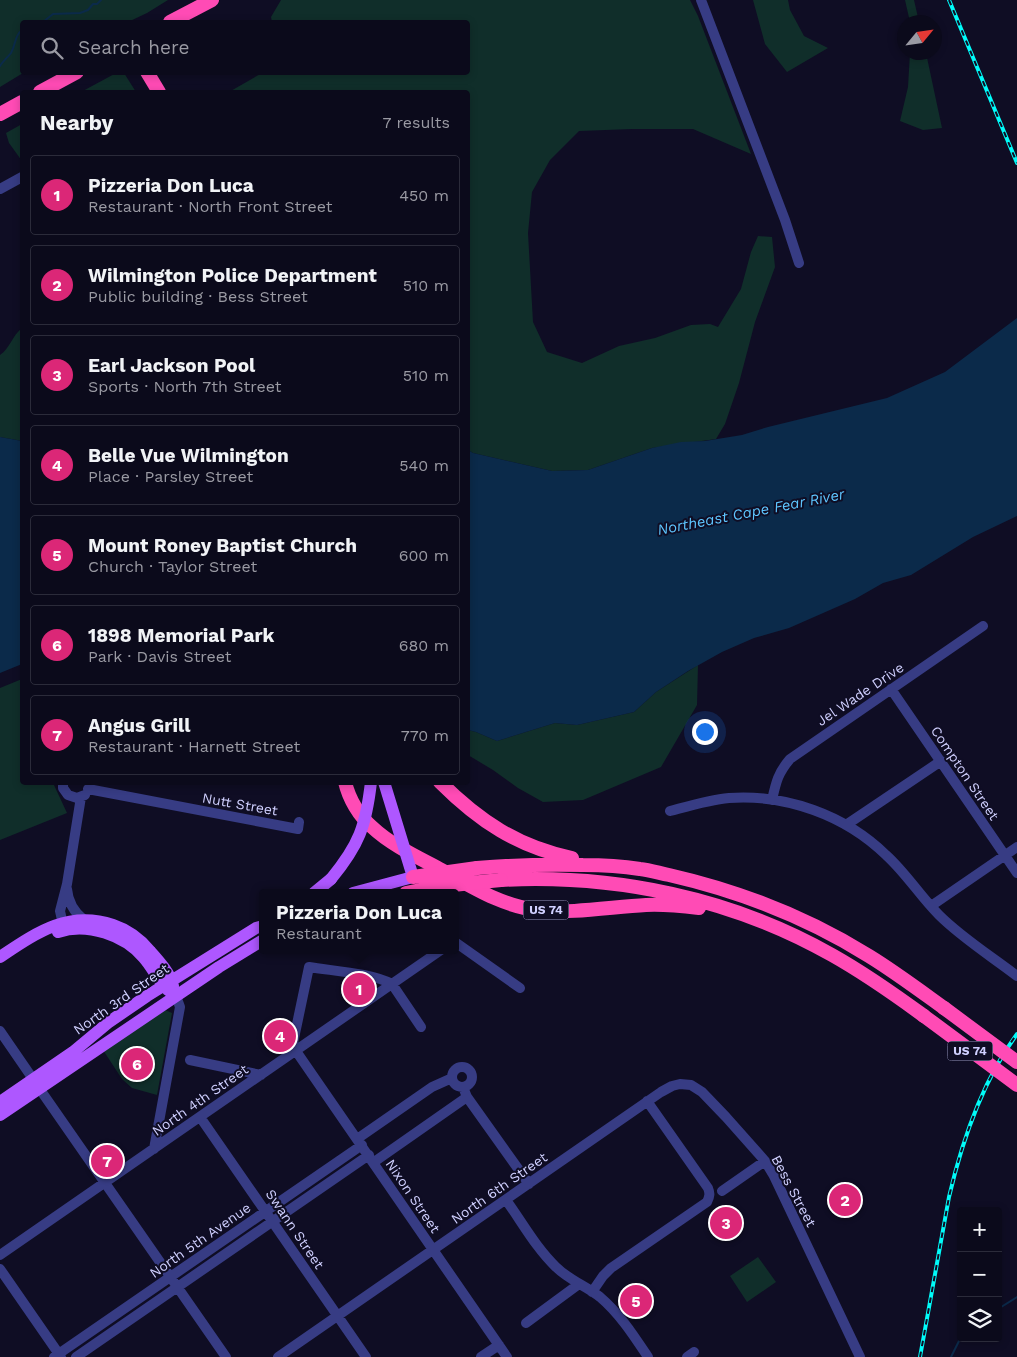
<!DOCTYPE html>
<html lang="en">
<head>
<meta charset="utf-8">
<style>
  :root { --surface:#0b0a1b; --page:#141324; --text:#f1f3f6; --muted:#9a9aa3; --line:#2b2b3a; --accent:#db2777 }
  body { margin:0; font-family:"Work Sans",sans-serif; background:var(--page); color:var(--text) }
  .controls { position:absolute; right:15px; bottom:15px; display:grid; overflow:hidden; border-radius:5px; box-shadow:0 2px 8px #0003 }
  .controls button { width:45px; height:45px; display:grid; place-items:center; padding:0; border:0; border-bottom:1px solid var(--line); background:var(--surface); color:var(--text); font:25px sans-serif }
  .compass { position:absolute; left:897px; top:15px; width:45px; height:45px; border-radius:50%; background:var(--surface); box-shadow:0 2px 8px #0003; rotate:61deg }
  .you { position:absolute; left:704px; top:731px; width:18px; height:18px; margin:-12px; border:4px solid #fff; border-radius:50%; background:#1a73e8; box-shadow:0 0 0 8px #1a73e833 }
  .badge { display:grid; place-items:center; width:32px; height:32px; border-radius:50%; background:var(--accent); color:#fff; font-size:16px; font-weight:700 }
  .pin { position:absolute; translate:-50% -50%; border:2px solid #fff; box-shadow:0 1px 5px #0006 }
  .popup { position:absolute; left:259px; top:889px; width:200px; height:65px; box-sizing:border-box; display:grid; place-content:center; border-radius:5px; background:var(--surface); filter:drop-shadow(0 1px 4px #0005); font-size:16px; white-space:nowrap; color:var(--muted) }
  .popup b { font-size:19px; color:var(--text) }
  .popup::after { content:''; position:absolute; left:50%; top:100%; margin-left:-10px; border:10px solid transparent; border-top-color:var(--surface) }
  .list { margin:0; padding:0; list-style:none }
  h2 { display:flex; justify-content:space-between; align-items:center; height:65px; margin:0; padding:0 20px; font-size:21px }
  h2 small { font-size:16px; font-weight:400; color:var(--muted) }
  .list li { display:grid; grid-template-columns:32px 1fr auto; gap:15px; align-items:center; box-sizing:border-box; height:80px; margin:0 10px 10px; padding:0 10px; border:1px solid var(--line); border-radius:5px }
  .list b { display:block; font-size:19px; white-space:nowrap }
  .list p { margin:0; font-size:16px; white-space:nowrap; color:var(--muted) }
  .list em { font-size:16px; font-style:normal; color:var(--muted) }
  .icon { flex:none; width:28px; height:28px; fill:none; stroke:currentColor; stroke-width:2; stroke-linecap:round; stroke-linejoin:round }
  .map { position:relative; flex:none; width:1017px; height:1357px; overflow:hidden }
  .search { position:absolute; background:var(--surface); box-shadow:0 2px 8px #0003; left:20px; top:20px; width:450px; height:55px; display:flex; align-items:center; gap:12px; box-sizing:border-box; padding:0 18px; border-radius:5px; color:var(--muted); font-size:19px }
  .panel { position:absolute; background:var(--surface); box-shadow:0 2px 8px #0003; left:20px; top:90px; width:450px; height:695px; border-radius:5px }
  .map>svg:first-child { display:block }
  .green { fill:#102e2a }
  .water { fill:#0b2a4a }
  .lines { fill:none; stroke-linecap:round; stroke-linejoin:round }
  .stream { stroke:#0b2a4a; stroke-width:2 }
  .minor { stroke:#373c84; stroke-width:10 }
  .major { stroke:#ae57ff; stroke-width:12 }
  .highway { stroke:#ff4bb5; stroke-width:14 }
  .rail-casing { stroke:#00fbf9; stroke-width:4 }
  .rail { stroke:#0f0d24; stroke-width:2; stroke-dasharray:5.5; stroke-linecap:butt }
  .major-bridge { stroke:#ae57ff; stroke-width:12 }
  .highway-bridge { stroke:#ff4bb5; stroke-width:14 }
  .labels { text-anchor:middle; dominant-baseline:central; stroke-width:4; stroke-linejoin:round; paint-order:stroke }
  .shield { fill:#0f0d24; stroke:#9696bd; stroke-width:1 }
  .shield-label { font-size:12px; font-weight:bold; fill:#d0d0ff }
  .street-label { font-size:14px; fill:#d0d0ff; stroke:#0f0d24 }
  .water-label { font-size:15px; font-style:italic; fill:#5ec6ff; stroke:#0f0d24 }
</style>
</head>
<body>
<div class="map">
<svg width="1017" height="1357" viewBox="0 0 1017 1357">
  <rect width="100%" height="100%" fill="#0f0d24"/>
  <!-- green -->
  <path class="green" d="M0 0H168L147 13 128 22H22V72L23 73 0 87Z
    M281 0H690L698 16 751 154 693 129H632L579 131 550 160 532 192 528 233 533 322 547 352 582 363 619 346 655 338 691 325 710 324 718 327 741 289 751 252 758 236 772 237 775 267 755 322 739 383 725 424 716 439 652 448 588 470 552 471 473 453 468 450V92H229L262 73 468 72V22H272L271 17Z
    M753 0H788L790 10 804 36 828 48 787 72 765 44Z
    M905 0H914L919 22H910Z
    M910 53H926L942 128 923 130 900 121 908 87Z
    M118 72 124 73 136 92H81Z
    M22 124V161L9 143 6 133Z
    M22 328V441L0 437V355C10 348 12 336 22 328Z
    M698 665 697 705 661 767 583 800 543 802 518 788 493 770 468 755V730L476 732 497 741 555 723 577 725 634 712 656 692Z
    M22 679V782L55 783 54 785 67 813 0 840V688Z
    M165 1010 172 1013 157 1095 132 1088 122 1079 103 1050Z
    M730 1210 742 1227 744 1228 731 1237V1234L724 1224 717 1228 713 1222Z
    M758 1257 776 1282 747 1302 730 1276Z"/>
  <!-- water -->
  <path class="water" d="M1017 318V516L973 537 911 575 883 583 855 599 789 628 754 638 722 652 688 671 656 692 634 712 577 725 555 723 497 741 476 732 468 730V450L473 453 552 471 588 470 652 448 681 442 705 441 742 435 768 427 887 398 945 372Z
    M0 437 22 441V664L0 673Z"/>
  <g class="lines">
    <!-- stream -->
    <path class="stream" d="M43 22 53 14 80 13 88 10 93 4H97L101 0
      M0 66C3 61 8 57 11 53 16 45 14 36 22 30
      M998 1309 1017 1297
      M951 1357 961 1337"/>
    <!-- minor -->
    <path class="minor" d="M701 0 785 220 799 263
      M0 189 22 177
      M891 689 1017 873
      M63 782V788L68 795 77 798 85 795
      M88 789 298 829 299 822
      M772 800C776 782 778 773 790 759L983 626
      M670 811C689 806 709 800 729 798 786 794 845 815 886 855 906 873 920 896 939 915 962 938 991 956 1017 976
      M846 825 941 761
      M67 889C68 902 74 912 84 920
      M931 906 1017 847
      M64 929 60 911 67 884 81 797
      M455 942 520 988
      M421 1027 392 984C372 973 333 971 309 967L293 1043 296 1051 507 1357
      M0 1031 33 1079
      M190 1060 261 1075
      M452 1077a10 10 0 1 1 20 0a10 10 0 1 1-20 0Z
      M463 1087 467 1097 529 1184
      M39 1088 226 1357
      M200 1117 366 1357
      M357 1139 432 1087 452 1078
      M154 1149 180 1007 176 996
      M374 1162 467 1097
      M722 1191 765 1161
      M506 1200C522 1222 536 1248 556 1267 569 1280 586 1286 600 1297 620 1314 634 1336 648 1357
      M0 1255 441 950
      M0 1269 61 1357
      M592 1292 603 1276 611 1268 707 1202C710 1196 710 1193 708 1188L647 1101
      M526 1323 579 1284
      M54 1357 362 1145
      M76 1357 369 1155
      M278 1357 661 1092 672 1086 680 1084 691 1085 702 1092 726 1117 765 1161 774 1176 860 1357
      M481 1357 499 1345
      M687 1357 694 1352"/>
    <!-- major -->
    <path class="major" d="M314 893 331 879
      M353 893 413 877
      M58 932C87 922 125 935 144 958 153 968 158 981 168 990
      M0 957C36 933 68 910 113 925 128 930 140 939 150 951 159 961 170 973 173 986
      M0 1102 73 1052 109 1022 147 996 256 928 263 926
      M0 1115 219 967 263 940"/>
    <!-- highway -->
    <path class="highway" d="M170 22 212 0
      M147 72 159 92
      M40 92 77 72
      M0 114 22 102
      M345 782C349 799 359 816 372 827 390 844 415 856 436 867 468 884 500 906 537 910 573 914 610 907 646 905 664 904 682 906 699 908
      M440 782C479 821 518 847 572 858
      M477 868C513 865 546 864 583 865 602 865 621 866 640 869 650 870 659 873 669 875 739 891 808 918 869 956 895 972 919 990 944 1008
      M501 880C615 874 732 898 832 955 864 973 894 994 924 1016"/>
    <defs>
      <path id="rail" d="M949 0 1017 163
        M920 1357 949 1197C962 1141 983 1080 1017 1034"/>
    </defs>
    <!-- rail casing -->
    <use href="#rail" class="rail-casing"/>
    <!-- rail -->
    <use href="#rail" class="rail"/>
    <!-- major-bridge -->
    <path class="major-bridge" d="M384 782 413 877
      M331 879C359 845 366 826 371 782"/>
    <!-- highway-bridge -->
    <path class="highway-bridge" d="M413 877 477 868
      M406 893C437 886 469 883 501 880
      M944 1008 1017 1062
      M924 1016 1017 1085"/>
  </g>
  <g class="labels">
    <!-- shield labels -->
    <g class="shield">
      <rect x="523.5" y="900.5" width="45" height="19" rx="4"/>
      <rect x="947.5" y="1041.5" width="45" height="19" rx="4"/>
    </g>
    <g class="shield-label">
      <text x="546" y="910">US 74</text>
      <text x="970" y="1051">US 74</text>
    </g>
    <!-- street labels -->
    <g class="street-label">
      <text transform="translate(860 694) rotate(-34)">Jel Wade Drive</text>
      <text transform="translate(965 773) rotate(56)">Compton Street</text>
      <text transform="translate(240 804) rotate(10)">Nutt Street</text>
      <text transform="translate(121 999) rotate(-35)">North 3rd Street</text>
      <text transform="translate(200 1100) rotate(-35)">North 4th Street</text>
      <text transform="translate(499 1188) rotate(-35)">North 6th Street</text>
      <text transform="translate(794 1191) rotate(62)">Bess Street</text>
      <text transform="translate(413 1196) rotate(56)">Nixon Street</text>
      <text transform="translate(295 1229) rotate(56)">Swann Street</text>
      <text transform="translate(200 1240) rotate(-35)">North 5th Avenue</text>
    </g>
    <!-- water labels -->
    <g class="water-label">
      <text transform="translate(751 512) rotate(-11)">Northeast Cape Fear River</text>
    </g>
  </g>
</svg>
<div class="controls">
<button>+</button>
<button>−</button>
<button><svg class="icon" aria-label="layers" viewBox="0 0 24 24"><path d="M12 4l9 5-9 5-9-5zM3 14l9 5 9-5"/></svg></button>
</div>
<svg class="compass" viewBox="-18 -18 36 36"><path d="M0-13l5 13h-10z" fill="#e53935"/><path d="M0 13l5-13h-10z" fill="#9a9aa3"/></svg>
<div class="you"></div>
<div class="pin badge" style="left:359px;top:989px">1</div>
<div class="popup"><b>Pizzeria Don Luca</b>Restaurant</div>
<div class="pin badge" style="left:845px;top:1200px">2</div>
<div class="pin badge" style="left:726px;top:1223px">3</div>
<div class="pin badge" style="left:280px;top:1036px">4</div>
<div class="pin badge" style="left:636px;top:1301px">5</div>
<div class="pin badge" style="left:137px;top:1064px">6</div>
<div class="pin badge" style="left:107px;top:1161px">7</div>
<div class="search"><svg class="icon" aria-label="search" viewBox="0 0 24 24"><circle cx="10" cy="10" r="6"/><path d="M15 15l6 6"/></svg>Search here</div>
<section class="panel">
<h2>Nearby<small>7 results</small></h2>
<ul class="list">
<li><span class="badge">1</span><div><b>Pizzeria Don Luca</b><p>Restaurant · North Front Street</p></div><em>450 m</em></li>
<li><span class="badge">2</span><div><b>Wilmington Police Department</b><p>Public building · Bess Street</p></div><em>510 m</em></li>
<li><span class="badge">3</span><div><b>Earl Jackson Pool</b><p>Sports · North 7th Street</p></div><em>510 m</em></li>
<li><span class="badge">4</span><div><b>Belle Vue Wilmington</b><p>Place · Parsley Street</p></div><em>540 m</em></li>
<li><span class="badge">5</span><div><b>Mount Roney Baptist Church</b><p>Church · Taylor Street</p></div><em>600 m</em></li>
<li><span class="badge">6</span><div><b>1898 Memorial Park</b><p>Park · Davis Street</p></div><em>680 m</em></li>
<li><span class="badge">7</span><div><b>Angus Grill</b><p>Restaurant · Harnett Street</p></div><em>770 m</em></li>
</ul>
</section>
</div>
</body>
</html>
